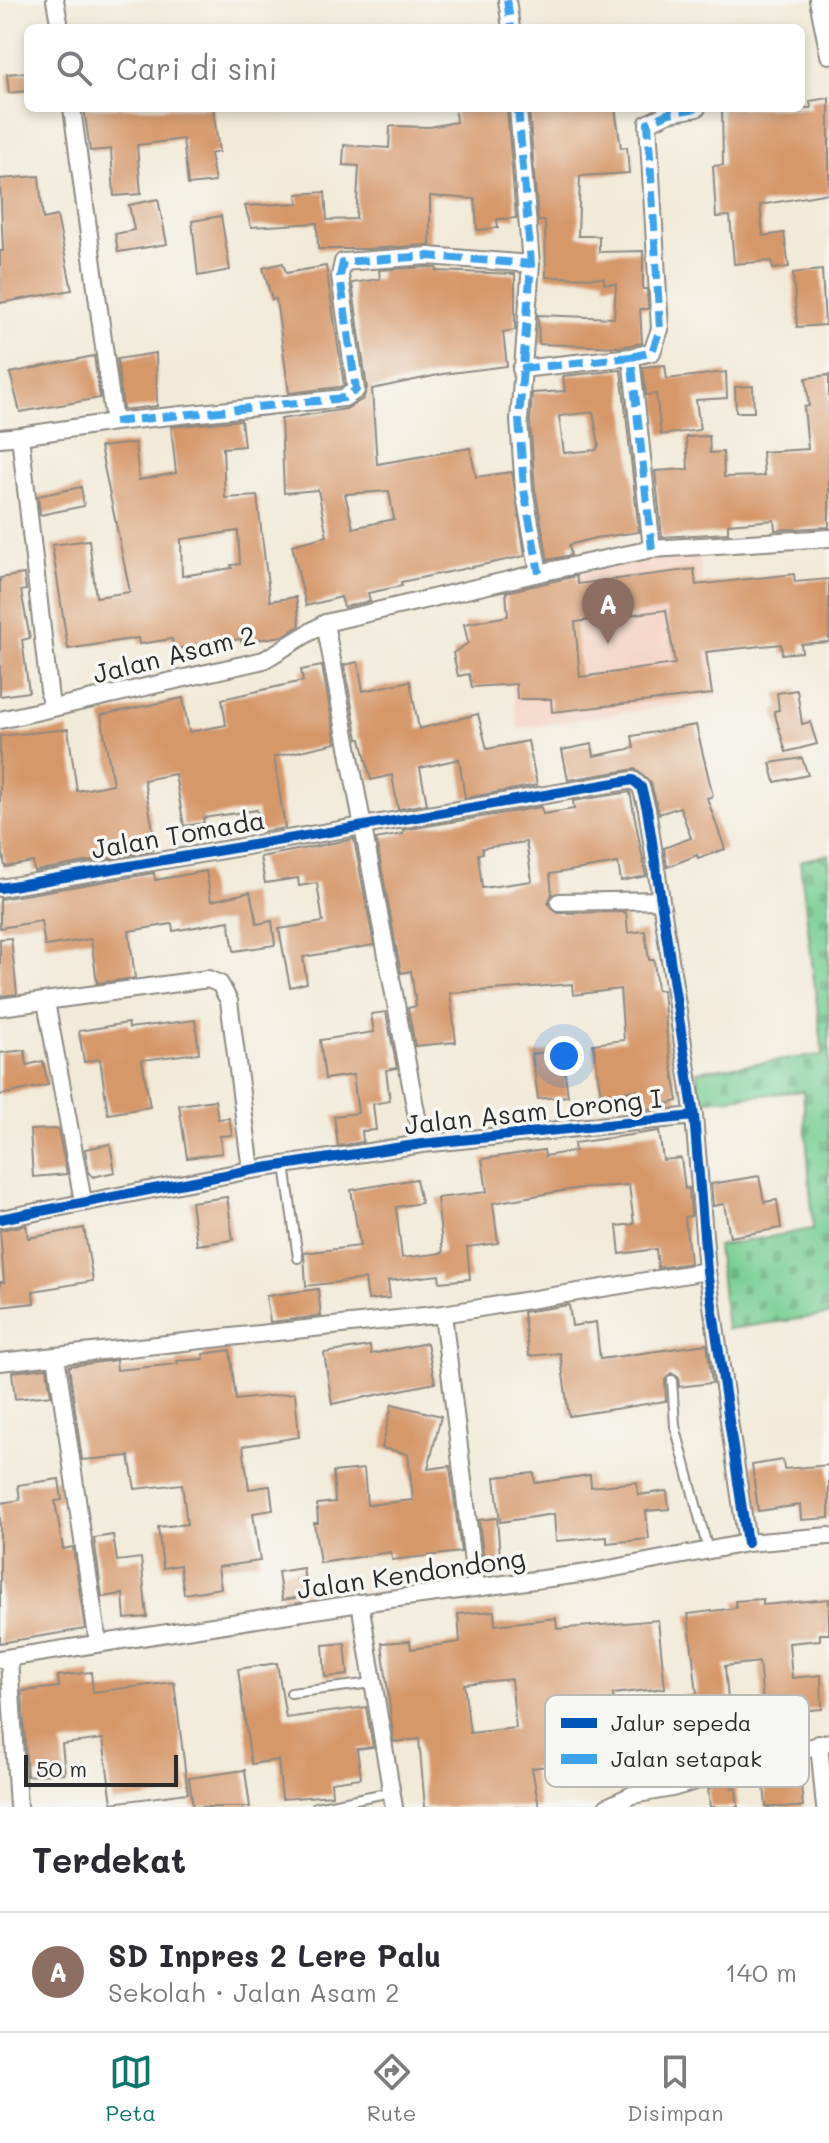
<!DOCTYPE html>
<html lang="id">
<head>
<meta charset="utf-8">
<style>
  :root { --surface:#fff; --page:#f2f2f3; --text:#2b2b33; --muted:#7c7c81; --line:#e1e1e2; --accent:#0f766e }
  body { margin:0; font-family:Mali,sans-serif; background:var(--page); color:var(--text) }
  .scale { position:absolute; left:24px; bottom:20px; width:154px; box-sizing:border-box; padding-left:8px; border:4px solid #2b2b2b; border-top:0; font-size:22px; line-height:28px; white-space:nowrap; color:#2b2b2b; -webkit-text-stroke:6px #f6f6f2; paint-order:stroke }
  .you { position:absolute; left:564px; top:1056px; width:28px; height:28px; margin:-20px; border:6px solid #fff; border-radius:50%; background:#1a73e8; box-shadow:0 0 0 12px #1a73e833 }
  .badge { display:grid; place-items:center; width:52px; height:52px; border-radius:50%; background:var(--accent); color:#fff; font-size:26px; font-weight:700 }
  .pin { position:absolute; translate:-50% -66px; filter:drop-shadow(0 2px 4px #0008) }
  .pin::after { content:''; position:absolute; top:42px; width:28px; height:24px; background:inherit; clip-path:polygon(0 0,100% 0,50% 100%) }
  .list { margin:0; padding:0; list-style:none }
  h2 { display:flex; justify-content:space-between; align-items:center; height:104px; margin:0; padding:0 32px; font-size:34px }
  h2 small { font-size:26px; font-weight:400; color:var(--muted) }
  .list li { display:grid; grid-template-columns:52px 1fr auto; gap:24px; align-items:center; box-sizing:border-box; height:120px; padding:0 32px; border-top:2px solid var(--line) }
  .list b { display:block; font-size:30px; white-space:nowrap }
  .list p { margin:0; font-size:26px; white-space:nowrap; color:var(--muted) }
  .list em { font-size:26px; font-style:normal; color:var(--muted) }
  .icon { flex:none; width:44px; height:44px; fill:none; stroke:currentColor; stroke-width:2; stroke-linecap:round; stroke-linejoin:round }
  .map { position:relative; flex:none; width:829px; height:1807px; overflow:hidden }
  .search { position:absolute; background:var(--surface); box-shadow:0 4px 12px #0003; left:24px; right:24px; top:24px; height:88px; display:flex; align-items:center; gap:20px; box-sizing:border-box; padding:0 28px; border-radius:12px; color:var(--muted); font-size:30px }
  .sheet { height:224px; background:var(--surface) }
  nav { display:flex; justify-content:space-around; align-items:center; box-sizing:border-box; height:112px; border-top:2px solid var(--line); background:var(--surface); font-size:22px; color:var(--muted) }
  nav a { display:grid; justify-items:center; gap:4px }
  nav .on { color:var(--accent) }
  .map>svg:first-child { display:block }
  .built { fill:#f5d2c2 }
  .cemetery { fill:url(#cemetery-stones); stroke:#517c5f; stroke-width:2 }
  .building { fill:#d69769; fill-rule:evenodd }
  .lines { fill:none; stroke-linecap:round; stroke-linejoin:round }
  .lane-casing { stroke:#8e8a82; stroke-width:12 }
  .street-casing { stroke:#8e8a82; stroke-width:20 }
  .lane { stroke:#fff; stroke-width:8 }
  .street { stroke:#fff; stroke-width:16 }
  .quiet { stroke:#3ea3eb; stroke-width:8; stroke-dasharray:16 8; stroke-linecap:butt }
  .cycleway-casing { stroke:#f6f6f2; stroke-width:15 }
  .cycleway { stroke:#0057b8; stroke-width:10 }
  .labels { text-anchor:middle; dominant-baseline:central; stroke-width:7; stroke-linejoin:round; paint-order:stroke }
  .street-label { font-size:26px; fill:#2b2b2b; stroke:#f6f6f2 }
  .key { fill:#f6f6f2; stroke:#b9b9b6; stroke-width:2 }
  .key-label { font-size:22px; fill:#2b2b2b }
</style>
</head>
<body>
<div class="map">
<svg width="829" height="1807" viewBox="0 0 829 1807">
  <defs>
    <pattern id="cemetery-stones" width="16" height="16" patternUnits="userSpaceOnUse" patternTransform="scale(2)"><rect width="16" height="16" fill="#77ce93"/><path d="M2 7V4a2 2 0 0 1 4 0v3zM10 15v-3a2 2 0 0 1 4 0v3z" fill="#67b17f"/></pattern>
  </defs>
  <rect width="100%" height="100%" fill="#f6f6f2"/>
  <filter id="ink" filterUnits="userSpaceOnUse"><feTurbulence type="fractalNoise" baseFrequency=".0125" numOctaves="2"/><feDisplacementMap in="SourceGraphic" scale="16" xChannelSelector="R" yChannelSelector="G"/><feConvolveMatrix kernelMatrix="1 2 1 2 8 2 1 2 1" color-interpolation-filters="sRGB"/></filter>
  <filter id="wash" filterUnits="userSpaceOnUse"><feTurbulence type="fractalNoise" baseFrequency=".006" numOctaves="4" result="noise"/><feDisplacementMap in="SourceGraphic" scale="32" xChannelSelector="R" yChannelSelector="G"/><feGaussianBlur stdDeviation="1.8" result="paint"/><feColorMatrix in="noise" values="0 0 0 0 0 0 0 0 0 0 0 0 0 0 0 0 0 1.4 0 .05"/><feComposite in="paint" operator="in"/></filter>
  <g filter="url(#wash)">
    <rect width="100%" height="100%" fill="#f2ead8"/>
    <!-- built -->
    <path class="built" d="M699 554 717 698 518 729 498 590 652 558Z"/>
    <!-- cemetery -->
    <path class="cemetery" d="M829 854V1315L727 1329 717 1246 813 1229 803 1091 698 1101 697 1071 823 1055 800 861Z"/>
    <g id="blocks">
      <!-- building -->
      <path class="building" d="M28 72V91L9 93 7 74Z
        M829 98V193L760 205 763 236 784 233 789 267 773 269 771 261 734 264 730 216 716 217 713 166 723 165 722 108H811L810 101Z
        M84 108H213L219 152 210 154 215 182 188 185 183 139 137 145 141 194 114 196 111 149 90 151Z
        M455 108H507L516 218 497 219 498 228 477 230 475 199 430 196V245L368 249H318L317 223 251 227 245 206 298 203 297 194 325 192 327 220 356 219 359 166 343 165 344 145 389 148 390 126 430 127 456 122Z
        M529 108H615L621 148 627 147 629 173 580 176 578 236H599V252L643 251V289H647L648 309H640L642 343 621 347 539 344 538 315 614 318 616 284H604V278L546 277 545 221H538Z
        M39 176 43 219 57 216 72 290 0 303V251H3L0 179Z
        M158 199 167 244 118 252 115 234 134 230 129 205Z
        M221 216 230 270 198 276 192 221Z
        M283 263 286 273 326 266 344 385 340 387 289 393 276 299 272 300 263 268Z
        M428 267 436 268 437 271 515 274V330L503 332 507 366 443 374 372 389 377 464 470 448 476 477 512 472 525 556 401 582 402 586 368 593 370 601 344 607 341 597 306 606 292 545 327 536 318 490 284 493 281 419 346 409 363 399 367 388 352 283 380 279 379 270ZM389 491 394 519 353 528 345 494Z
        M822 270 825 325 797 327 793 273Z
        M156 353 157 406 123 410 117 359Z
        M94 356 100 398 20 412 10 373Z
        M665 365 667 379 726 372 727 398 696 400 700 430 661 435 656 394 646 395 643 367Z
        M621 370 639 532 595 538 569 545 571 555 548 560 535 489 530 420 532 393 565 391 563 376ZM593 412 599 445 596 450 564 453 559 416Z
        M829 375V527L775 530 774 520 752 522 728 524V533L662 537 655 471 688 469 686 437 709 436 710 453 723 452 724 477 764 476 762 452 808 449 804 407 809 406 806 378Z
        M753 386 754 412H736L735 387Z
        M241 420 244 446 223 448 225 498 257 496 270 601 296 597 300 625 283 636 241 642V639L174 649 172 639 139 644 138 638 68 649 52 545 89 540 96 597 130 592 100 447 135 443 139 480 176 473 171 427ZM238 531 240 564 231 565 232 568 182 576 181 539Z
        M81 487 84 506 40 515 38 496Z
        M694 569 696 585 794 574 795 582 829 579V642L801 644 802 652 782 654 781 644 706 652 712 694 552 712 551 699H517L516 684 472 687 469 674 458 676 453 653 468 643 464 624 508 616 506 592 576 576 578 584ZM666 610 675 664 580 677 575 622Z
        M24 574 26 590 21 591 30 638 22 640 29 692 0 696V578Z
        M358 662 363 691 410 681 419 729 478 714 487 749 528 741 537 785 465 798 459 759 420 768 427 804 398 809 392 775 371 780 361 739H358L344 665Z
        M322 666 336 743 274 757 285 828 260 832 257 810 203 818 204 823 184 826 175 774 144 780 156 847 150 851 34 871 33 862 5 867 0 836V736L68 729 77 791 113 784 101 715 183 698 189 732 226 725 222 699 303 681 301 670Z
        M797 690 802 724 810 722 817 744 786 752 774 711 779 710 777 693Z
        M696 725 713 796 707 798 725 849 698 858 697 855 667 867 664 848 691 838 680 807 659 814 651 783 635 769 568 780 562 750 592 744 594 756 634 748 632 736Z
        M802 758 808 775 775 782 770 763Z
        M630 792 646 876 621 881 618 863 550 874 552 894 548 903 558 913 626 912 628 933 645 931 649 960H654L657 990H663L667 1038 678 1101 640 1111 637 1090 601 1095 593 1044 624 1040 620 989 573 995 572 984 450 993 456 1042 415 1046 408 1008 416 1006 411 971 401 973 376 839 403 834V830L541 807 543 814 574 809 573 801ZM526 842 532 881 482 888 478 854 483 853 482 848Z
        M354 839 374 945 303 957 307 983 290 987 279 929 323 922 317 883 299 886 298 878 265 883 260 857Z
        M206 871 211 901 250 892 257 924 272 921 275 945 234 951 229 921 173 931 172 924 129 931 135 978 97 983 91 939 45 946 41 921 0 928V899L154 873 155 880Z
        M11 938 17 994 0 996V939Z
        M386 1012 397 1068 386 1070 390 1101 373 1104 376 1130 362 1131 363 1142 338 1146 334 1116 358 1113 353 1075 325 1079 320 1040 374 1032 371 1014Z
        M195 1020 199 1053 142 1060 150 1107 108 1114 100 1059 84 1062 79 1031 128 1023 129 1028Z
        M25 1050 27 1065 43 1061 48 1085 0 1095V1053Z
        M562 1050 568 1096 538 1099 532 1054Z
        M215 1100 218 1119 229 1118 232 1135 220 1136 222 1153 187 1158 179 1105Z
        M58 1129 67 1174 33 1177 30 1130Z
        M659 1131 663 1160 681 1158 685 1189 689 1188 691 1216 685 1217 690 1263 658 1268 656 1249 620 1254 617 1226 634 1224 629 1185 580 1188 493 1203 498 1243 467 1247 470 1279 440 1282 439 1275 388 1281 390 1298 368 1300 365 1279 306 1286 304 1253 360 1246 351 1190 416 1179 421 1203 396 1207 402 1258 443 1253 437 1198 487 1192 482 1159 544 1150 545 1156 575 1151 574 1143Z
        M110 1144 115 1172 93 1177 89 1173 85 1149Z
        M759 1176 764 1202 777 1200 781 1228 730 1237 724 1204 713 1206 711 1184Z
        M227 1197 233 1240 197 1245 191 1202Z
        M26 1225 28 1238 84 1228 93 1281 33 1291 34 1303 0 1307V1282H4L0 1230Z
        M318 1289 321 1316 270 1322 266 1296Z
        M569 1305 572 1326 596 1322 600 1359 707 1344 712 1383 679 1387 678 1377 671 1373 665 1380 666 1401 569 1416 560 1353 529 1356 523 1312Z
        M427 1343 435 1383 332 1404 324 1353 370 1346 371 1354Z
        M230 1350 236 1400 295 1393 299 1437 243 1446 249 1489 270 1486 273 1510 253 1513 260 1561 218 1567 221 1588 184 1594 180 1565 163 1568 158 1527 187 1524 182 1484 135 1489 129 1456 82 1460 69 1366 116 1360 117 1370 178 1364 177 1361 204 1359 203 1354Z
        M47 1368 51 1395 15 1399 12 1372Z
        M392 1404 441 1416 428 1469 450 1466 461 1552 392 1560 391 1552 320 1563 314 1523H318L317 1504 335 1502 333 1472 364 1469 367 1505 413 1500 408 1454 382 1448Z
        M783 1460 784 1469 829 1465V1518L801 1520 800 1505 758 1511 752 1465Z
        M534 1473 535 1483 590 1475 591 1487 637 1482 638 1495 667 1491 669 1509 646 1511 649 1539 607 1543V1537L556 1541 554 1514 500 1522 495 1477Z
        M59 1479 62 1500 55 1501 63 1549 73 1547 85 1629 0 1643V1503L20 1500 18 1485Z
        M497 1518 501 1569 485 1571 479 1520Z
        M113 1535 117 1561 141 1558 147 1617 125 1619 123 1594 102 1597 94 1538Z
        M303 1568 307 1596 282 1600 278 1572Z
        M763 1599V1605L829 1599V1634H820V1640L789 1643 792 1678 821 1675 822 1709 796 1711 797 1726 761 1728 759 1702H763L759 1662 725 1666 729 1712 723 1713 728 1760 699 1769 671 1770 668 1720 664 1721 660 1698 697 1694 688 1614 736 1608 735 1601Z
        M494 1611 495 1625 556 1618 557 1629 658 1620 665 1688 613 1694 614 1704 583 1708 587 1743 546 1748 548 1766 532 1768 539 1807H425L419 1739 394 1742 382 1643 410 1641 411 1649 460 1642 458 1614ZM511 1679 516 1728 470 1733 464 1684Z
        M345 1643 348 1675 325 1677 323 1645Z
        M277 1663 286 1718 366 1707 373 1747 357 1749 361 1778 331 1782 332 1795 282 1799 278 1760 251 1764 238 1669Z
        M91 1672 93 1692 174 1682 188 1793 112 1803 103 1739 62 1744 65 1773 27 1776 22 1691 59 1687 58 1676Z
        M245 1770 250 1807H193L189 1778Z
        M731 1782 732 1789 736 1788 738 1807H710L708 1789Z
        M801 1784 803 1807H766L764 1786Z"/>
    </g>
  </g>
  <g filter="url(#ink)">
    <use href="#blocks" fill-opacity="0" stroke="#8e8a82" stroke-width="2"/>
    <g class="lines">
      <defs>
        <path id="lane" d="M285 1165 298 1258
          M672 1380 675 1426 708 1550
          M291 1693 372 1683
          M316 1807 391 1792"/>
        <path id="street" d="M55 0 60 28
          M507 0 511 28
          M818 0 829 55
          M518 108 531 264 519 420 524 490 539 573
          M631 357 652 352 660 329 648 123 669 113 697 108
          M521 369 631 357 652 549
          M114 422 344 398 356 390 340 276 343 262 428 256 531 264
          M0 438 20 436
          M325 623 422 1144
          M51 708 20 436 114 422 72 108
          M0 720 264 660 325 623 539 573 652 549 829 538
          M0 888 633 780 641 787 647 809 694 1116
          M559 902 661 900
          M46 1002 83 1201
          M0 1007 208 979 220 984 229 1001 251 1170
          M0 1219 251 1170 422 1144 694 1116 707 1271 747 1543
          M443 1314 476 1588
          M56 1356 98 1643
          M0 1362 443 1314 707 1271
          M360 1603 394 1807
          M0 1659 360 1603 588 1573 747 1543 829 1536
          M9 1659 18 1807
          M819 1744 825 1807
          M607 1807 632 1795 672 1788 829 1742"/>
      </defs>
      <!-- lane casing -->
      <use href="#lane" class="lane-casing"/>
      <!-- street casing -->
      <use href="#street" class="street-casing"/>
      <!-- lane -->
      <use href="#lane" class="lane"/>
      <!-- street -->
      <use href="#street" class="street"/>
      <!-- quiet -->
      <path class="quiet" d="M507 0 511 28
        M518 108 531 264 519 420 524 490 539 573
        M631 357 652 352 660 329 648 123 669 113 697 108
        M521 369 631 357 652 549
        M114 422 344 398 356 390 340 276 343 262 428 256 531 264"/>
      <defs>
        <path id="cycleway" d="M0 888 633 780 641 787 647 809 694 1116
          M0 1219 251 1170 422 1144 694 1116 707 1271 747 1543"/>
      </defs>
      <!-- cycleway casing -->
      <use href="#cycleway" class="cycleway-casing"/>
      <!-- cycleway -->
      <use href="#cycleway" class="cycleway"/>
    </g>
  </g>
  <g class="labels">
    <!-- street labels -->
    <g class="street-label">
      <text transform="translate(174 654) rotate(-14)">Jalan Asam 2</text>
      <text transform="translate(178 834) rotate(-10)">Jalan Tomada</text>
      <text transform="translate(533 1111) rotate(-6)">Jalan Asam Lorong I</text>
      <text transform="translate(411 1573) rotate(-8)">Jalan Kendondong</text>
    </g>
  </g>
  <!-- legend -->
  <rect x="545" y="1695" width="264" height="92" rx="12" class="key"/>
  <rect x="561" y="1718" width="36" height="10" fill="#0057b8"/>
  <rect x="561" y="1754" width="36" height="10" fill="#3ea3eb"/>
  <g class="key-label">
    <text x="611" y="1731">Jalur sepeda</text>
    <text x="611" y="1767">Jalan setapak</text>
  </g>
</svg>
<div class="scale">50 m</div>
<div class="you"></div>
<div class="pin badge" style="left:608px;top:644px;background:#8d6e63">A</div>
<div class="search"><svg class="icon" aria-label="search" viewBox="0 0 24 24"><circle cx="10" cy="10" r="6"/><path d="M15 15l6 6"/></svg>Cari di sini</div>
</div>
<section class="sheet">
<h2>Terdekat<small></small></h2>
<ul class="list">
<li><span class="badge" style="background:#8d6e63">A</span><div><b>SD Inpres 2 Lere Palu</b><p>Sekolah · Jalan Asam 2</p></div><em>140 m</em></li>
</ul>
</section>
<nav>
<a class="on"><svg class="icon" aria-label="map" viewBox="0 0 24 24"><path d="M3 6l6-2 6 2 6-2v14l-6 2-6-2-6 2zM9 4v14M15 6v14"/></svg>Peta</a>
<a><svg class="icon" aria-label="directions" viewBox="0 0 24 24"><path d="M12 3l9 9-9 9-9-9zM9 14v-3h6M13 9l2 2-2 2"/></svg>Rute</a>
<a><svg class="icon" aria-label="saved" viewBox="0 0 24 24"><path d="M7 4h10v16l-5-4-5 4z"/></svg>Disimpan</a>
</nav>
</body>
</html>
